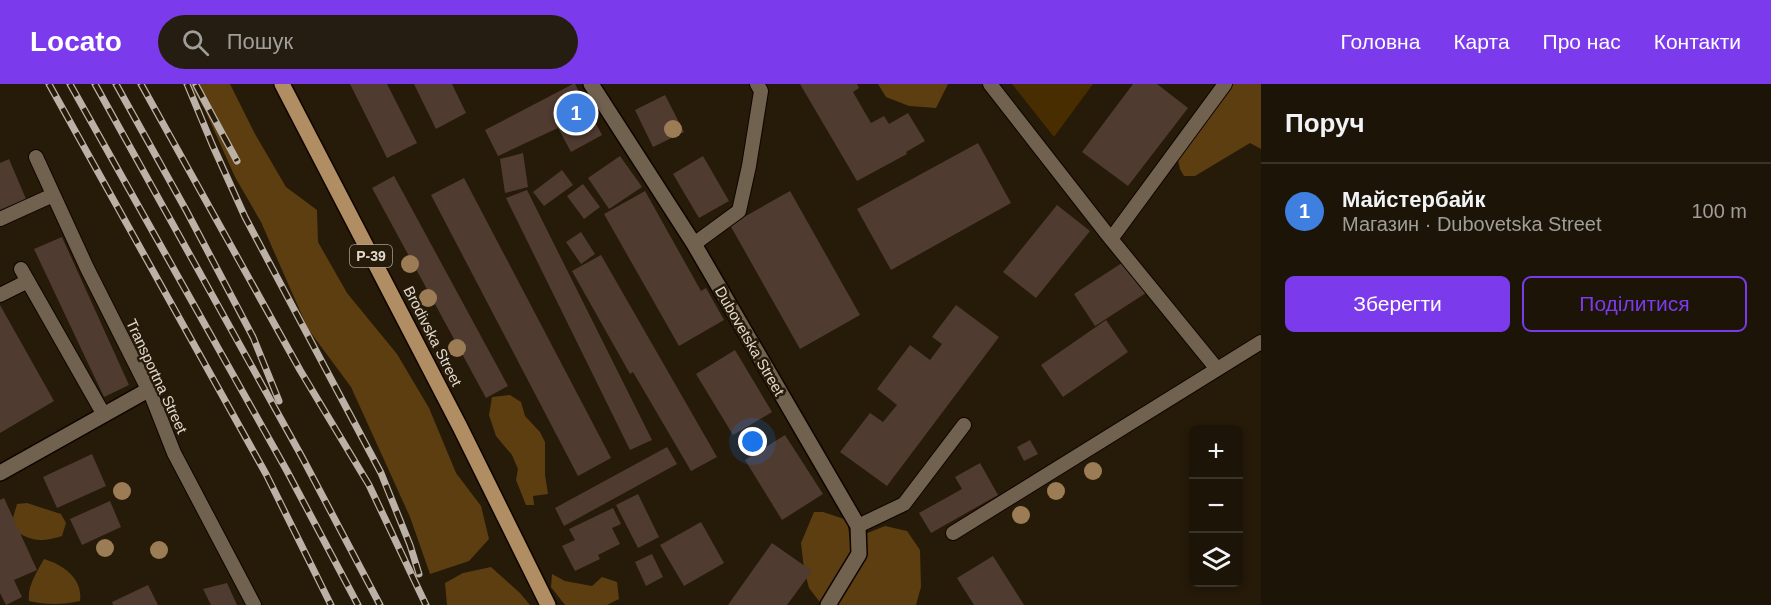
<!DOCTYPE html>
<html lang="uk">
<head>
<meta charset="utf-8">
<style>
  :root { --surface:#1c1407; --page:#251d11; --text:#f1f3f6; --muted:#a09e9b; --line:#3a3328; --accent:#7c3aed }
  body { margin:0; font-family:Arial,sans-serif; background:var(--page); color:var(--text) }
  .controls { position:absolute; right:18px; bottom:18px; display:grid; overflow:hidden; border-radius:9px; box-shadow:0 3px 9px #0003 }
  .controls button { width:54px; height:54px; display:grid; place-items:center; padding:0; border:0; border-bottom:2px solid var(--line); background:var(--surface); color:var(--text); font:30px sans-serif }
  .you { position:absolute; left:753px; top:358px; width:21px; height:21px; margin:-15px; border:4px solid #fff; border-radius:50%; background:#1a73e8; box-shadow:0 0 0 9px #1a73e833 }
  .badge { display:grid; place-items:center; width:39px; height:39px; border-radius:50%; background:var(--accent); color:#fff; font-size:20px; font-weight:700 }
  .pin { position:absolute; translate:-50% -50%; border:3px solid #fff; box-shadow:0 2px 6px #0006 }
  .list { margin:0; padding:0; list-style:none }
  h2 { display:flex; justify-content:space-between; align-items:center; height:78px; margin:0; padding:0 24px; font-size:26px }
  h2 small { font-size:20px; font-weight:400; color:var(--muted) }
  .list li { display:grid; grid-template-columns:39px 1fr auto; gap:18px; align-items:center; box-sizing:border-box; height:96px; padding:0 24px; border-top:2px solid var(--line) }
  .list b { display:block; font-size:22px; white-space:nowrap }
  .list p { margin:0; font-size:20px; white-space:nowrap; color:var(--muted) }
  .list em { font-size:20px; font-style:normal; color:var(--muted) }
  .actions { display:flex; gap:12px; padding:18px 24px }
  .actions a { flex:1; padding:14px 0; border:2px solid var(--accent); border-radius:9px; text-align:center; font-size:21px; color:var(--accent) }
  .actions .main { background:var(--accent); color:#fff }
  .icon { flex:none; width:33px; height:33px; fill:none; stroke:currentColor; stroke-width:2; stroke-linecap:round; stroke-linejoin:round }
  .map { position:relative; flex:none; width:1261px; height:521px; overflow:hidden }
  header { display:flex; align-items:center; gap:36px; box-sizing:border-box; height:84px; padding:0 30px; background:var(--accent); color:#fff }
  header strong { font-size:28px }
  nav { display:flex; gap:33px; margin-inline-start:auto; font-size:21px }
  .search { width:420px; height:54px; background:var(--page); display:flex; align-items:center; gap:15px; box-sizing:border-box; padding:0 21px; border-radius:33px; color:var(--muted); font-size:22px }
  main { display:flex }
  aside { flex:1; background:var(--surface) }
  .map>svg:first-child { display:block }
  .green { fill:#482d00 }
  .forest { fill:#5c3e11 }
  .building { fill:#503b31 }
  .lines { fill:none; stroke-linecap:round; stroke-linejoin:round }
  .lane-casing { stroke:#0e0500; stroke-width:16 }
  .street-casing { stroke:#0e0500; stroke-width:18 }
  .primary-casing { stroke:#0e0500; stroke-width:18 }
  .lane { stroke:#716250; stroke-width:14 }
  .street { stroke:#716250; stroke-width:15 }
  .primary { stroke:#b18d63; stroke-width:15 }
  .rail-casing { stroke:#bbb1a6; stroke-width:7 }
  .rail { stroke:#261a09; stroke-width:4.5; stroke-dasharray:14; stroke-linecap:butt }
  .tree { fill:#9b7c55 }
  .labels { text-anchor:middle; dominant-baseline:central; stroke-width:5; stroke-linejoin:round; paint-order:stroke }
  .shield { fill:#261a09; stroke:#aaa094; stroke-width:1.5 }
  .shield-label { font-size:14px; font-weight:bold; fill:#e2d9cf }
  .street-label { font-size:15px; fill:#e2d9cf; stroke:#261a09 }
</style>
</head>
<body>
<header>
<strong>Locato</strong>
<div class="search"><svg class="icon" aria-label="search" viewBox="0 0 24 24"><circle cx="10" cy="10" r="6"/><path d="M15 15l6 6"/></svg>Пошук</div>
<nav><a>Головна</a><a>Карта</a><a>Про нас</a><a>Контакти</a></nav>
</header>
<main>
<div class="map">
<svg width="1261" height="521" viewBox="0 0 1261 521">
  <rect width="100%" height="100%" fill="#261a09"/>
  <!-- green -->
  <path class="green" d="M1012 0H1093L1054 53Z"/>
  <!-- forest -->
  <path class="forest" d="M190 0H230L255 50 286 103 317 126 318 158 347 209 397 270 429 324 456 389 481 422 489 455 469 477 430 490 410 433 351 303 308 245 261 138 235 93 205 26Z
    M878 0H948L936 24 909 22 886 13Z
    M1225 0H1261V65L1250 59 1195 92H1184L1180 85 1177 72 1199 22Z
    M510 311 521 318 525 332 540 348 545 358V391L548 410 533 412 534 421H526L516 396 518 385 512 371 496 352 489 331 492 313Z
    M27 419 61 430 66 439 62 452C38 459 31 457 10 444L17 420Z
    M814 428H823L847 436 850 456 885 442 907 447 920 466 921 503 916 521H822L809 504 804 485 801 459Z
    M44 475C64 481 83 495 80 517 63 521 46 521 29 517 27 502 37 488 44 475Z
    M491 483 520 509 530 521H447L445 499 463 489Z
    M552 490 565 497 592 502 602 493 617 498 619 515 607 521H565L551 503Z"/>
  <!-- building -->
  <path class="building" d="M350 0H387L417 59 387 74Z
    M414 0H452L466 29 436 45Z
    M573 0H575L602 51 571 68 558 44 498 72 485 46Z
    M800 0H857L859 4 853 8 871 39 884 32 889 40 908 29 925 57 906 68 907 70 857 97Z
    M1133 0H1157L1188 24 1128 102 1082 68Z
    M665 11 684 48 653 63 635 26Z
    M978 59 1011 119 891 186 857 125Z
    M523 69 528 103 505 109 500 75Z
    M620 72 642 103 609 125 588 94Z
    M703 72 729 117 699 134 673 90Z
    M9 75 26 115 0 126V79Z
    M562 86 573 101 544 122 533 108Z
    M394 92 508 302 486 314 372 104Z
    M464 94 611 374 578 392 431 111Z
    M583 100 600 123 584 135 567 112Z
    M527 106 652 356 630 366 506 114Z
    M645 107 701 207 706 204 724 236 679 262 604 130Z
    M790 107 860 231 800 265 730 141Z
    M1057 121 1090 147 1036 214 1003 188Z
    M581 148 595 170 581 180 566 158Z
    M62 153 129 301 104 313 34 165Z
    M601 171 717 373 691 387 633 288 630 290 572 187Z
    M1125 177 1146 209 1095 242 1074 210Z
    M0 221 54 317 0 349Z
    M956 221 999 253 887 402 840 368 870 329 883 338 897 321 877 305 910 261 930 276 942 260 932 253Z
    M1106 236 1128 268 1063 313 1041 281Z
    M735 266 772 328 733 351 696 290Z
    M785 351 823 410 782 436 745 376Z
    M1030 356 1038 370 1024 377 1017 363Z
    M667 363 677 380 564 442 555 424Z
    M92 370 106 402 57 424 43 393Z
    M980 379 998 411 931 449 919 429 962 405 955 393Z
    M638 410 659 453 638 464 616 421Z
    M4 414 37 486 14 496 22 513 6 521 0 509V416Z
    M110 417 121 443 82 461 70 435Z
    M613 424 621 440 612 444 620 460 598 471 600 475 575 487 562 462 575 456 569 445Z
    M701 438 724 479 684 502 660 461Z
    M772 459 812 487 787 521H728Z
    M652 470 663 493 646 502 635 478Z
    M993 472 1024 521H974L957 494Z
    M227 499 237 521H211L203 505Z
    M148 501 158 521H113L112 518Z"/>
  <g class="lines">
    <defs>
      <path id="lane" d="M990 0 1107 150 1217 285
        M36 73 87 184 152 313 174 369 254 521
        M0 135 53 111
        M1111 155 1225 0
        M694 160 739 127 749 82 761 7 757 0
        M21 185 104 331
        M0 211 28 197
        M858 442 904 420 964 341
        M953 449 1261 258"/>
      <path id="street" d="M591 0 694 160 858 442 859 470 828 521
        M0 389 148 306"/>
      <path id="primary" d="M282 0 460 343 548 521"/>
    </defs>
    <!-- lane casing -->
    <use href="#lane" class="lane-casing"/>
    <!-- street casing -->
    <use href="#street" class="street-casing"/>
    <!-- primary casing -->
    <use href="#primary" class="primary-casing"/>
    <!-- lane -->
    <use href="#lane" class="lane"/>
    <!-- street -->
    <use href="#street" class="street"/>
    <!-- primary -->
    <use href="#primary" class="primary"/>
    <defs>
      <path id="rail" d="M49 0 266 390 331 521
        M70 0 287 387 358 521
        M95 0 302 373 380 521
        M116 0 186 126 253 253 279 317
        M141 0 300 286 369 401 426 521
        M187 0 212 60 245 133 381 389 410 461 419 490
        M196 1 237 77"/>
    </defs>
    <!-- rail casing -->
    <use href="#rail" class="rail-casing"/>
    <!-- rail -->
    <use href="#rail" class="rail"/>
  </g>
  <!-- trees -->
  <g class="tree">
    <circle cx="673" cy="45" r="9"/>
    <circle cx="410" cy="180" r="9"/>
    <circle cx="428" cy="214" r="9"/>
    <circle cx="457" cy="264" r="9"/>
    <circle cx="1093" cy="387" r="9"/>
    <circle cx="122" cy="407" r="9"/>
    <circle cx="1056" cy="407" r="9"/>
    <circle cx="1021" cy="431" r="9"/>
    <circle cx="105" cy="464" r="9"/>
    <circle cx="159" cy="466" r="9"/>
  </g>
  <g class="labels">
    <!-- shield labels -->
    <rect class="shield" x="350" y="161" width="42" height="22" rx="4.5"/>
    <g class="shield-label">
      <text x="371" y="172">Р-39</text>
    </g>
    <!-- street labels -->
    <g class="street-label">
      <text transform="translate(433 252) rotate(63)">Brodivska Street</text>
      <text transform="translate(750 257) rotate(60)">Dubovetska Street</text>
      <text transform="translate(157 292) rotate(65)">Transportna Street</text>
    </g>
  </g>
</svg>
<div class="controls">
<button>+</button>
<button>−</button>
<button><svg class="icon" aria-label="layers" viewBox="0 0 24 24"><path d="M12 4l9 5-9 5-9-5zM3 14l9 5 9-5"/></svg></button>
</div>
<div class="you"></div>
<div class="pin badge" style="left:576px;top:29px;background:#3f7fe0">1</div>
</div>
<aside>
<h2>Поруч<small></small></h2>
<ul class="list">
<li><span class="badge" style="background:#3f7fe0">1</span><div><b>Майстербайк</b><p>Магазин · Dubovetska Street</p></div><em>100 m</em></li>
</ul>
<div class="actions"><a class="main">Зберегти</a><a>Поділитися</a></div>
</aside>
</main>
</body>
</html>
